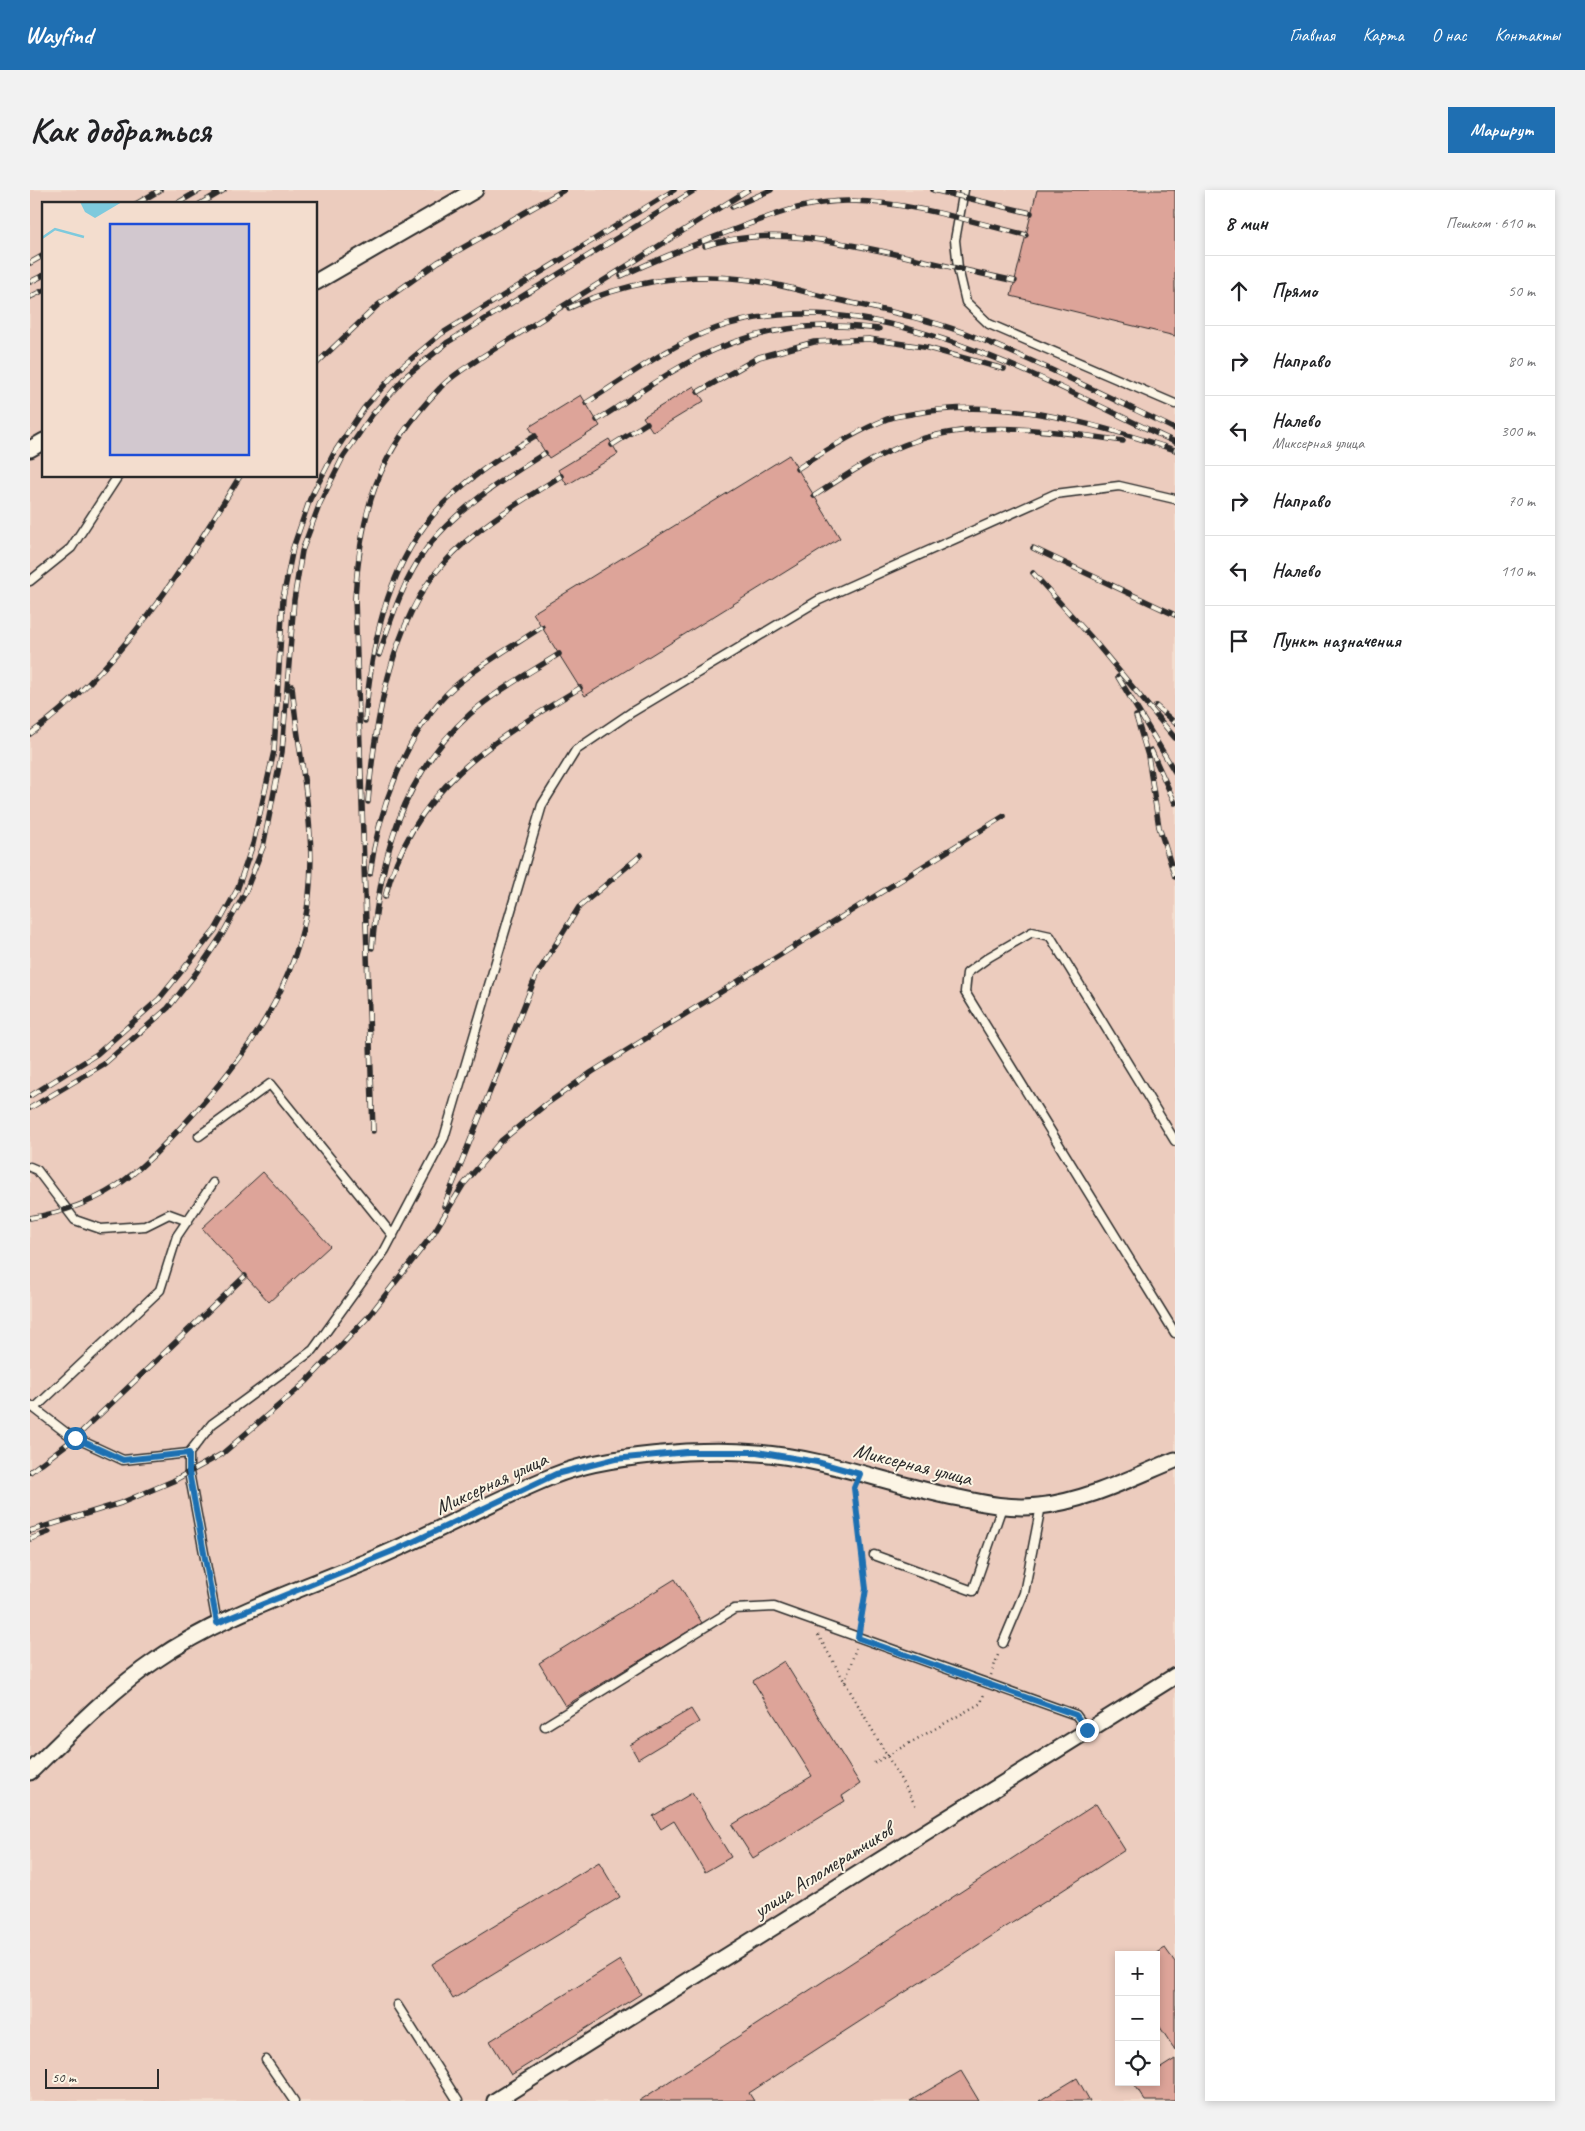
<!DOCTYPE html>
<html lang="ru">
<head>
<meta charset="utf-8">
<style>
  :root { --surface:#fff; --page:#f2f2f2; --text:#202124; --muted:#757577; --line:#e0e0e0; --accent:#1f6fb2 }
  body { margin:0; font-family:Caveat,sans-serif; background:var(--page); color:var(--text) }
  .controls { position:absolute; right:15px; bottom:15px; display:grid; overflow:hidden; border-radius:0px; box-shadow:0 2px 8px #0003 }
  .controls button { width:45px; height:45px; display:grid; place-items:center; padding:0; border:0; border-bottom:1px solid var(--line); background:var(--surface); color:var(--text); font:25px sans-serif }
  .scale { position:absolute; left:15px; bottom:12px; width:114px; box-sizing:border-box; padding-left:5px; border:2px solid #2b2b2b; border-top:0; font-size:14px; line-height:18px; white-space:nowrap; color:#2b2b2b; -webkit-text-stroke:4px #fcf5e5; paint-order:stroke }
  .stop { position:absolute; width:15px; height:15px; margin:-11px; border:4px solid #1f6fb2; border-radius:50%; background:#fff }
  .stop.end { background:#1f6fb2; border-color:#fff; box-shadow:0 1px 5px #0008 }
  .list { margin:0; padding:0; list-style:none }
  h2 { display:flex; justify-content:space-between; align-items:center; height:65px; margin:0; padding:0 20px; font-size:21px }
  h2 small { font-size:16px; font-weight:400; color:var(--muted) }
  .list li { display:grid; grid-template-columns:32px 1fr auto; gap:15px; align-items:center; box-sizing:border-box; height:70px; padding:0 20px; border-top:1px solid var(--line) }
  .list b { display:block; font-size:19px; white-space:nowrap }
  .list p { margin:0; font-size:16px; white-space:nowrap; color:var(--muted) }
  .list em { font-size:16px; font-style:normal; color:var(--muted) }
  .icon { flex:none; width:28px; height:28px; fill:none; stroke:currentColor; stroke-width:2; stroke-linecap:round; stroke-linejoin:round }
  .map { position:relative; flex:none; width:1145px; height:1911px; overflow:hidden; border-radius:0px }
  header { display:flex; align-items:center; gap:30px; box-sizing:border-box; height:70px; padding:0 25px; background:var(--accent); color:#fff }
  header strong { font-size:24px }
  nav { display:flex; gap:28px; margin-inline-start:auto; font-size:18px }
  .intro { display:flex; align-items:center; justify-content:space-between; box-sizing:border-box; height:120px; padding:0 30px }
  h1 { margin:0; font-size:35px }
  .button { padding:12px 22px; border-radius:0px; background:var(--accent); color:#fff; font-size:18px; font-weight:700 }
  main { display:flex; gap:30px; padding:0 30px }
  aside { flex:1; background:var(--surface); border-radius:0px; box-shadow:0 2px 8px #0003 }
  .map>svg:first-child { display:block }
  .built { fill:#ecccbe; fill-rule:evenodd }
  .building { fill:#dda499; stroke:#2b2b2b }
  .lines { fill:none; stroke-linecap:round; stroke-linejoin:round }
  .lane-casing { stroke:#2b2b2b; stroke-width:11 }
  .street-casing { stroke:#2b2b2b; stroke-width:19 }
  .path { stroke:#2b2b2b; stroke-width:2.5; stroke-dasharray:1 4; stroke-linecap:butt }
  .lane { stroke:#fcf5e5; stroke-width:8 }
  .street { stroke:#fcf5e5; stroke-width:15 }
  .rail-casing { stroke:#2b2b2b; stroke-width:5.5 }
  .rail { stroke:#fcf5e5; stroke-width:4; stroke-dasharray:11; stroke-linecap:butt }
  .route { stroke:#1f6fb2; stroke-width:6 }
  .labels { text-anchor:middle; dominant-baseline:central; stroke-width:4; stroke-linejoin:round; paint-order:stroke }
  .street-label { font-size:21px; fill:#2b2b2b; stroke:#fcf5e5 }
  .inset-river { fill:none; stroke:#7ecadd; stroke-width:2.5 }
  .view { fill:#1d4ed8; fill-opacity:0.15; stroke:#1d4ed8; stroke-width:2.5 }
  .inset-edge { fill:none; stroke:#2b2b2b; stroke-width:2.5 }
</style>
</head>
<body>
<header>
<strong>Wayfind</strong>
<nav><a>Главная</a><a>Карта</a><a>О нас</a><a>Контакты</a></nav>
</header>
<div class="intro"><h1>Как добраться</h1><a class="button">Маршрут</a></div>
<main>
<div class="map">
<svg width="1145" height="1911" viewBox="0 0 1145 1911">
  <rect width="100%" height="100%" fill="#f3ddce"/>
  <filter id="ink" filterUnits="userSpaceOnUse"><feTurbulence type="fractalNoise" baseFrequency=".02" numOctaves="2"/><feDisplacementMap in="SourceGraphic" scale="10" xChannelSelector="R" yChannelSelector="G"/><feConvolveMatrix kernelMatrix="1 2 1 2 8 2 1 2 1" color-interpolation-filters="sRGB"/></filter>
  <g filter="url(#ink)">
    <!-- built -->
    <path class="built" d="M0 0H1145V1911H0ZM14 14H286V286H14ZM1089 1765H1126V1892H1089Z"/>
    <!-- building -->
    <path class="building" d="M1007 0H1145V146L981 106Z
      M664 196 674 211 623 242 613 227Z
      M551 205 570 236 519 268 499 237Z
      M579 249 588 264 537 295 528 280Z
      M759 265 810 348 555 506 503 423Z
      M233 982 300 1056 239 1112 172 1038Z
      M645 1389 672 1433 535 1516 509 1473Z
      M754 1471 830 1594 812 1606 815 1611 723 1668 702 1635 782 1586 723 1491Z
      M661 1519 669 1532 608 1569 600 1555Z
      M662 1603 701 1667 675 1682 644 1631 631 1639 623 1626Z
      M1066 1614 1095 1660 719 1903 724 1911H609Z
      M569 1672 590 1707 423 1809 402 1774Z
      M1135 1758 1145 1772V1860L1126 1831V1765H1124Z
      M590 1770 611 1804 481 1885 460 1851Z
      M1145 1869V1911H1115L1105 1895 1109 1892H1126V1881Z
      M931 1881 949 1911H880Z
      M1047 1888 1060 1911H1009Z"/>
    <g class="lines">
      <defs>
        <path id="lane" d="M934 0 925 50 928 78 936 112 959 134 1145 214
          M0 391 41 358 88 286
          M169 946 240 894 363 1046
          M1145 951 1020 746 1002 742 959 767 937 783 935 802 1145 1143
          M0 977 7 980 45 1030 71 1039 115 1036 139 1024 158 1031
          M0 1215 39 1245 93 1270 159 1263
          M5 1218 130 1100 147 1046 183 993
          M844 1365 943 1401 972 1317
          M187 1433 159 1282V1263L182 1234 283 1160 355 1060 414 948 512 615 546 560 602 522 789 410 1025 304 1089 296 1145 309
          M973 1453 994 1403 1011 1316
          M515 1536 704 1419 744 1417 1046 1525 1057 1540
          M367 1815 428 1911
          M236 1870 264 1911"/>
        <path id="street" d="M286 92 445 0
          M0 259 14 251
          M0 1582C40 1543 79 1502 126 1470 189 1426 270 1400 341 1370 403 1344 461 1311 523 1286 574 1265 672 1258 727 1263 796 1268 861 1295 929 1308 956 1314 981 1319 1009 1316 1056 1311 1101 1288 1145 1270
          M465 1911 1145 1486"/>
      </defs>
      <!-- lane casing -->
      <use href="#lane" class="lane-casing"/>
      <!-- street casing -->
      <use href="#street" class="street-casing"/>
      <!-- path -->
      <path class="path" d="M835 1269 838 1261
        M825 1297 832 1364
        M830 1436 836 1399 833 1369
        M788 1445 887 1618
        M961 1485 969 1462
        M815 1492 826 1458
        M844 1573 951 1513 954 1504"/>
      <!-- lane -->
      <use href="#lane" class="lane"/>
      <!-- street -->
      <use href="#street" class="street"/>
      <defs>
        <path id="rail" d="M903 0 1001 23
          M106 14 130 0
          M146 14 170 0
          M170 14 194 0
          M702 17 741 0
          M675 56C739 35 810 52 874 66 911 75 948 83 985 91
          M0 73 14 65
          M591 86C630 68 670 52 711 37 746 24 782 10 821 11 880 12 939 31 996 45
          M0 92 14 85
          M0 107 14 100
          M539 118C592 93 655 82 712 89 743 92 774 102 804 109 848 119 894 128 935 143 1007 171 1076 206 1145 239
          M286 174 348 115 408 72 534 0
          M668 202 729 167 784 152 839 149 894 157 974 179
          M556 213C598 187 640 154 687 138 838 86 1011 190 1145 252
          M567 230C600 210 632 185 667 168 727 138 783 131 849 139
          M582 255 617 233
          M767 279C796 260 825 242 857 229 866 226 877 225 887 223 974 207 1063 233 1145 260
          M784 306C813 287 841 268 874 255 942 228 1022 240 1093 251
          M1003 358 1145 425
          M1003 383 1060 446 1145 548
          M349 465C361 429 374 388 397 358 427 318 474 289 515 263
          M1088 487 1145 582
          M1126 516 1145 533
          M1106 526 1118 566 1129 637 1145 687
          M335 531C341 458 355 383 403 325 430 293 469 268 505 246
          M0 544C90 479 153 380 210 286
          M1121 560 1145 613
          M338 612C344 538 361 430 413 374 446 337 490 312 531 286
          M340 684C348 622 376 540 424 497 451 474 483 456 512 437
          M355 707C383 599 460 552 550 498
          M342 758C350 670 371 586 440 524 466 501 499 483 529 464
          M0 906 67 864 129 809 185 740 207 700 223 654 244 561 253 408 263 358 280 309 304 263 334 218 369 179 411 144 644 0
          M0 918 74 874 138 818 166 783 192 745 215 703 233 657 252 562 264 410 272 361 290 313 313 267 342 225 376 186 418 152 665 0
          M343 941 325 408C331 319 347 263 410 198 421 186 437 177 450 168L718 0
          M414 1016 506 786 549 717 611 665
          M0 1028C29 1023 59 1014 85 997 111 980 135 954 157 931 216 867 268 795 279 706 287 637 268 565 262 496
          M0 1282 45 1248 215 1086
          M0 1341 91 1313 143 1291 192 1264 276 1192 339 1126 403 1044 433 995 471 951 515 915 562 882 974 626
          M0 1349 19 1342"/>
      </defs>
      <!-- rail casing -->
      <use href="#rail" class="rail-casing"/>
      <!-- rail -->
      <use href="#rail" class="rail"/>
    </g>
  </g>
  <g class="lines" filter="url(#ink)">
    <!-- route -->
    <path class="route" d="M45 1248 93 1270 159 1263V1282L187 1433 370 1358 526 1284 585 1269 657 1262H727L787 1272 830 1284 824 1298 836 1399 828 1448 1046 1525 1057 1540"/>
  </g>
  <g class="labels">
    <!-- street labels -->
    <g class="street-label">
      <text transform="translate(883 1274) rotate(14)">Миксерная улица</text>
      <text transform="translate(461 1293) rotate(-25)">Миксерная улица</text>
      <text transform="translate(793 1680) rotate(-32)">улица Агломератчиков</text>
    </g>
  </g>
  <!-- overview -->
  <g transform="translate(12 12)">
    <rect width="275" height="275" fill="#f3ddce"/>
    <path d="M38 0H80L53 16 43 10Z" fill="#7ecadd"/>
    <path class="inset-river" d="M0 36 13 27 42 35"/>
    <path class="view" d="M68 22H207V253H68Z"/>
    <rect width="275" height="275" class="inset-edge"/>
  </g>
</svg>
<div class="controls">
<button>+</button>
<button>−</button>
<button><svg class="icon" aria-label="locate" viewBox="0 0 24 24"><circle cx="12" cy="12" r="6"/><path d="M12 2v4M12 18v4M2 12h4M18 12h4"/></svg></button>
</div>
<div class="scale">50 m</div>
<div class="stop" style="left:45px;top:1248px"></div>
<div class="stop end" style="left:1057px;top:1540px"></div>
</div>
<aside>
<h2>8 мин<small>Пешком · 610 m</small></h2>
<ul class="list">
<li><svg class="icon" aria-label="ahead" viewBox="0 0 24 24"><path d="M12 20V5M6 11l6-6 6 6"/></svg><div><b>Прямо</b></div><em>50 m</em></li>
<li><svg class="icon" aria-label="right" viewBox="0 0 24 24"><path d="M7 20v-9h11M14 6l5 5-5 5"/></svg><div><b>Направо</b></div><em>80 m</em></li>
<li><svg class="icon" aria-label="left" viewBox="0 0 24 24"><path d="M17 20v-9H6M10 6l-5 5 5 5"/></svg><div><b>Налево</b><p>Миксерная улица</p></div><em>300 m</em></li>
<li><svg class="icon" aria-label="right" viewBox="0 0 24 24"><path d="M7 20v-9h11M14 6l5 5-5 5"/></svg><div><b>Направо</b></div><em>70 m</em></li>
<li><svg class="icon" aria-label="left" viewBox="0 0 24 24"><path d="M17 20v-9H6M10 6l-5 5 5 5"/></svg><div><b>Налево</b></div><em>110 m</em></li>
<li><svg class="icon" aria-label="arrive" viewBox="0 0 24 24"><path d="M6 21V4h12l-3 4 3 4H6"/></svg><div><b>Пункт назначения</b></div></li>
</ul>
</aside>
</main>
</body>
</html>
